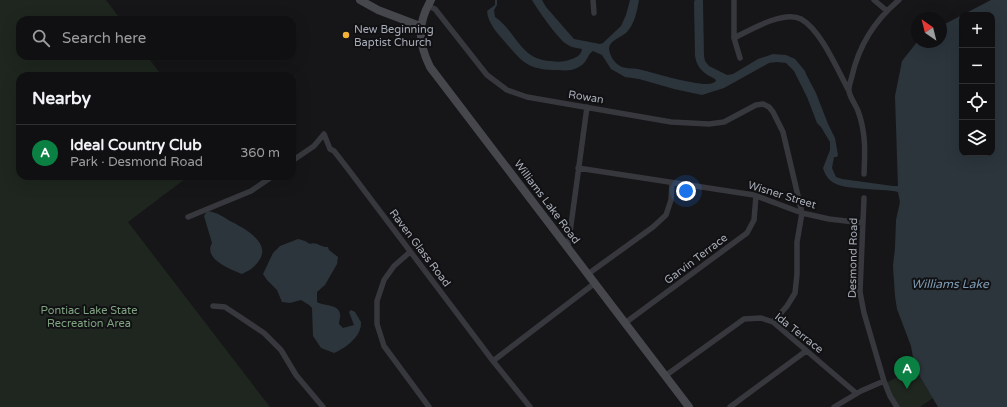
<!DOCTYPE html>
<html lang="en">
<head>
<meta charset="utf-8">
<style>
  :root { --surface:#101012; --page:#19191b; --text:#f1f3f6; --muted:#9c9d9f; --line:#303032; --accent:#0b8043 }
  body { margin:0; font-family:"Varela Round",sans-serif; background:var(--page); color:var(--text) }
  .controls { position:absolute; right:12px; top:12px; display:grid; overflow:hidden; border-radius:8px; box-shadow:0 4px 16px #0002 }
  .controls button { width:36px; height:36px; display:grid; place-items:center; padding:0; border:0; border-bottom:1px solid var(--line); background:var(--surface); color:var(--text); font:20px sans-serif }
  .compass { position:absolute; left:911px; top:12px; width:36px; height:36px; border-radius:50%; background:var(--surface); box-shadow:0 4px 16px #0002; rotate:325deg }
  .you { position:absolute; left:686px; top:191px; width:14px; height:14px; margin:-10px; border:3px solid #fff; border-radius:50%; background:#1a73e8; box-shadow:0 0 0 6px #1a73e833 }
  .badge { display:grid; place-items:center; width:26px; height:26px; border-radius:50%; background:var(--accent); color:#fff; font-size:13px; font-weight:700 }
  .pin { position:absolute; translate:-50% -33px; filter:drop-shadow(0 1px 2px #0008) }
  .pin::after { content:''; position:absolute; top:21px; width:14px; height:12px; background:inherit; clip-path:polygon(0 0,100% 0,50% 100%) }
  .list { margin:0; padding:0; list-style:none }
  h2 { display:flex; justify-content:space-between; align-items:center; height:52px; margin:0; padding:0 16px; font-size:17px }
  h2 small { font-size:13px; font-weight:400; color:var(--muted) }
  .list li { display:grid; grid-template-columns:26px 1fr auto; gap:12px; align-items:center; box-sizing:border-box; height:56px; padding:0 16px; border-top:1px solid var(--line) }
  .list b { display:block; font-size:15px; white-space:nowrap }
  .list p { margin:0; font-size:13px; white-space:nowrap; color:var(--muted) }
  .list em { font-size:13px; font-style:normal; color:var(--muted) }
  .icon { flex:none; width:22px; height:22px; fill:none; stroke:currentColor; stroke-width:2; stroke-linecap:round; stroke-linejoin:round }
  .map { position:relative; flex:none; width:1007px; height:407px; overflow:hidden }
  .search { position:absolute; background:var(--surface); box-shadow:0 4px 16px #0002; left:16px; top:16px; width:280px; height:44px; display:flex; align-items:center; gap:10px; box-sizing:border-box; padding:0 14px; border-radius:12px; color:var(--muted); font-size:15px }
  .panel { position:absolute; background:var(--surface); box-shadow:0 4px 16px #0002; left:16px; top:72px; width:280px; height:108px; border-radius:12px }
  .map>svg:first-child { display:block }
  .green { fill:#1e261f }
  .water { fill:#2c353c; fill-rule:evenodd }
  .lines { fill:none; stroke-linecap:round; stroke-linejoin:round }
  .street { stroke:#37383d; stroke-width:5.5 }
  .secondary { stroke:#45474d; stroke-width:8 }
  .poi-dot { fill:#f2b134; stroke:#111113; stroke-width:1.5 }
  .labels { text-anchor:middle; dominant-baseline:central; stroke-width:4; stroke-linejoin:round; paint-order:stroke }
  .poi-label { font-size:11px; fill:#a8adb8; stroke:#111113; text-anchor:start }
  .street-label { font-size:11px; fill:#a8adb8; stroke:#111113 }
  .park-label { font-size:11px; fill:#7fa381; stroke:#111113 }
  .water-label { font-size:12px; font-style:italic; fill:#7f9bb3; stroke:#111113 }
</style>
</head>
<body>
<div class="map">
<svg width="1007" height="407" viewBox="0 0 1007 407">
  <rect width="100%" height="100%" fill="#161618"/>
  <!-- green -->
  <path class="green" d="M0 0H106L121 20H20V56H147L162 76H20V176H189L128 222 270 407H0Z
    M915 368 933 398 920 407H897L884 382H888Z"/>
  <!-- water -->
  <path class="water" d="M495 0H497V5L494 10 495 17C517 32 520 60 551 61 557 62 563 62 569 60 575 58 581 56 582 49 576 48 570 47 565 43 557 37 537 9 532 0H542L546 7 574 39 600 44 603 43 621 26 626 15 630 0H639C637 11 635 23 627 32 622 37 610 40 609 48 609 54 614 63 620 66 625 69 632 68 638 69 659 74 683 82 704 84 709 84 713 84 716 81L715 79C705 74 697 69 695 56L694 2 695 0H703L704 56 705 61 709 66 727 75 733 74 758 59 773 54 786 55 795 59 805 71 806 74 816 93 828 124 835 138 838 155 837 157H834L832 168 836 177 842 179 893 186H898L895 96 902 61 917 42H941V26L991 0H1007V407H938L935 402 915 368 911 346 897 309 895 296 893 266 895 248 896 220 900 202 898 192C881 188 843 191 831 181 827 178 824 172 823 168L830 150V142L821 127 817 123 807 97 794 71 786 63 777 62 769 63 724 88 702 95 674 89 639 79 625 77 611 69 602 55 593 51C588 54 588 59 584 63 582 66 575 69 571 70 565 71 558 70 553 70 526 69 521 60 505 42 497 33 488 23 487 11L495 5ZM962 15H992V153H962Z
    M207 211C217 212 223 217 232 222 244 228 270 242 260 259 255 267 251 270 242 274 230 269 203 259 212 243L204 216Z
    M298 239 305 241 310 244C316 241 322 248 328 247L329 250 338 257 337 264 325 285 317 292V302C323 306 339 304 340 314 341 317 339 320 339 324L343 328 354 325 349 312 351 310 355 312 361 322C362 336 346 348 334 353L321 348 313 336 312 308 309 305 301 300 290 303 282 302 277 290 267 280 263 274 273 253 280 246Z"/>
  <g class="lines">
    <!-- street -->
    <path class="street" d="M593 0 594 13
      M734 0V38L740 58
      M874 0 887 11
      M428 6 435 9 487 75 507 90 527 97 671 122 709 124 724 122 756 105 763 104 769 107 773 112 783 132 802 213 797 242V274L795 293 787 306 773 322
      M734 38C750 30 784 10 801 19 821 30 838 71 849 91
      M292 161 314 146 324 134 330 149 334 151 348 169 493 361 530 407
      M578 168 754 195 802 213 829 219 863 223
      M864 174C865 152 866 132 858 111 856 105 850 98 849 91 848 87 851 81 852 76 859 45 874 21 899 0
      M864 198 860 292 864 313 884 381 890 396 897 407
      M188 217 251 191 273 176
      M568 247 587 107
      M410 252 394 266 384 280 377 301V324L384 346 429 407
      M588 274 653 227 666 215 671 200 672 183
      M213 306 225 307 264 333 281 350 296 375 323 407
      M625 323 747 233 754 220 756 196
      M493 361 595 283
      M665 376 744 319 761 318 773 322 856 393
      M730 407 806 351
      M834 407 861 391 884 381"/>
    <!-- secondary -->
    <path class="secondary" d="M360 0 378 10 420 26
      M431 0C417 24 418 42 430 67L689 407"/>
  </g>
  <!-- markers -->
  <circle class="poi-dot" cx="346" cy="35" r="4"/>
  <g class="labels">
    <!-- poi labels -->
    <g class="poi-label">
      <text x="354" y="29">New Beginning<tspan x="354" dy="13">Baptist Church</tspan></text>
    </g>
    <!-- street labels -->
    <g class="street-label">
      <text transform="translate(586 97) rotate(9)">Rowan</text>
      <text transform="translate(782 195) rotate(17)">Wisner Street</text>
      <text transform="translate(547 202) rotate(53)">Williams Lake Road</text>
      <text transform="translate(420 248) rotate(53)">Raven Glass Road</text>
      <text transform="translate(853 258) rotate(-89)">Desmond Road</text>
      <text transform="translate(696 259) rotate(-37)">Garvin Terrace</text>
      <text transform="translate(799 333) rotate(38)">Ida Terrace</text>
    </g>
    <!-- park labels -->
    <g class="park-label">
      <text x="89" y="310">Pontiac Lake State<tspan x="89" dy="13">Recreation Area</tspan></text>
    </g>
    <!-- water labels -->
    <g class="water-label">
      <text x="950" y="284">Williams Lake</text>
    </g>
  </g>
</svg>
<div class="controls">
<button>+</button>
<button>−</button>
<button><svg class="icon" aria-label="locate" viewBox="0 0 24 24"><circle cx="12" cy="12" r="6"/><path d="M12 2v4M12 18v4M2 12h4M18 12h4"/></svg></button>
<button><svg class="icon" aria-label="layers" viewBox="0 0 24 24"><path d="M12 4l9 5-9 5-9-5zM3 14l9 5 9-5"/></svg></button>
</div>
<svg class="compass" viewBox="-18 -18 36 36"><path d="M0-13l5 13h-10z" fill="#e53935"/><path d="M0 13l5-13h-10z" fill="#9c9d9f"/></svg>
<div class="you"></div>
<div class="pin badge" style="left:907px;top:389px">A</div>
<div class="search"><svg class="icon" aria-label="search" viewBox="0 0 24 24"><circle cx="10" cy="10" r="6"/><path d="M15 15l6 6"/></svg>Search here</div>
<section class="panel">
<h2>Nearby<small></small></h2>
<ul class="list">
<li><span class="badge">A</span><div><b>Ideal Country Club</b><p>Park · Desmond Road</p></div><em>360 m</em></li>
</ul>
</section>
</div>
</body>
</html>
